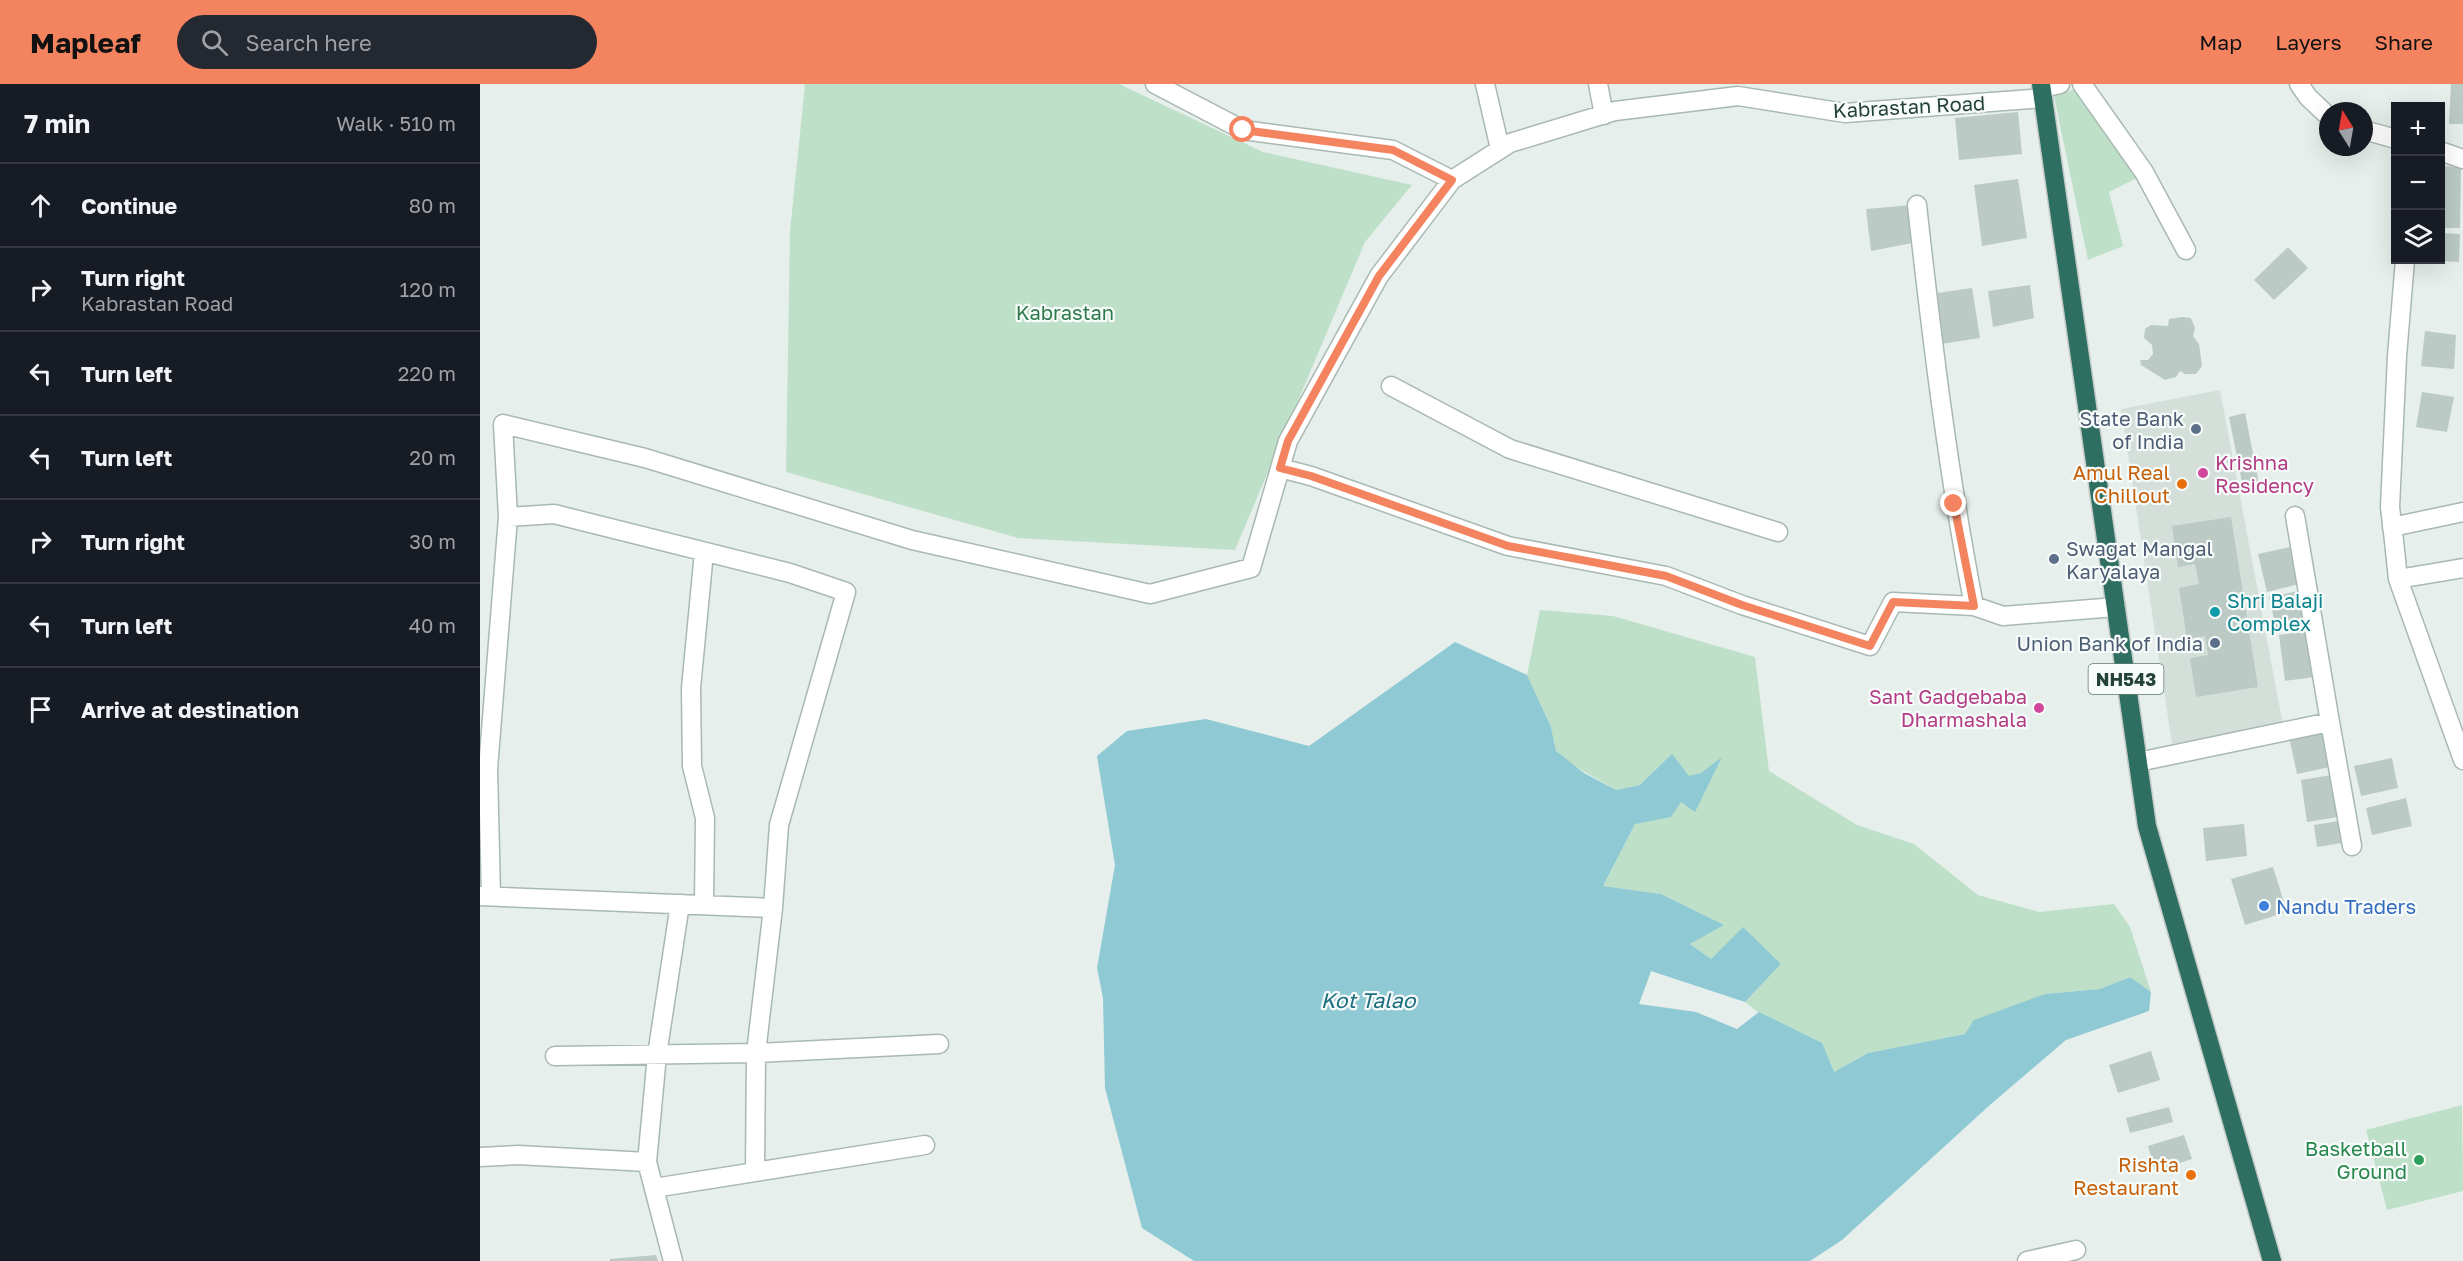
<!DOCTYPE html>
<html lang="en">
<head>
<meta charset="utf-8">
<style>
  :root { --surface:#171b24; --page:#242831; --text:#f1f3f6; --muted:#9ea1a6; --line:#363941; --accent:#f4845f }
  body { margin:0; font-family:"Golos Text",sans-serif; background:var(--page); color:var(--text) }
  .controls { position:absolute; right:18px; top:18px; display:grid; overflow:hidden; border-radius:0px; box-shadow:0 6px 24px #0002 }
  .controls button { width:54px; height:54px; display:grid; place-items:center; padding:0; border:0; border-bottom:2px solid var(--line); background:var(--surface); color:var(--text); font:30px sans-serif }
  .compass { position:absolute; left:1839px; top:18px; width:54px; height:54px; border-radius:50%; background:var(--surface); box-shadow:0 6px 24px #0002; rotate:349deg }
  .stop { position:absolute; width:18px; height:18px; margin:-14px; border:4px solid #f4845f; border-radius:50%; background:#fff }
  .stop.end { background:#f4845f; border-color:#fff; box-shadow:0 2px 6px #0008 }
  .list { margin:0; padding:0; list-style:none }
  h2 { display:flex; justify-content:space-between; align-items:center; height:78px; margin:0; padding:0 24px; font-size:26px }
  h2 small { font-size:20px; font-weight:400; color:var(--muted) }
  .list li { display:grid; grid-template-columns:39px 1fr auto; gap:18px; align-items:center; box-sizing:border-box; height:84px; padding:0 24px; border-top:2px solid var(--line) }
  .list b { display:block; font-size:22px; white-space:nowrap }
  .list p { margin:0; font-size:20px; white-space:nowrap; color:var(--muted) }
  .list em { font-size:20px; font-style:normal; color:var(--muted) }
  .icon { flex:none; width:33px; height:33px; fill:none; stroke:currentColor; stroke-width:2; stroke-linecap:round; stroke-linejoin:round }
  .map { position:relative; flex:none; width:1983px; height:1177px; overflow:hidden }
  header { display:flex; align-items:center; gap:36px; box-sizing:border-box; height:84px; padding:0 30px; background:var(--accent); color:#111 }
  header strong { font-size:28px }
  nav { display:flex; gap:33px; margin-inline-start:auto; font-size:21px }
  .search { width:420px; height:54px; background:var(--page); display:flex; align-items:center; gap:15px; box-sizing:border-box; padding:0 21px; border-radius:33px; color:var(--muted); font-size:22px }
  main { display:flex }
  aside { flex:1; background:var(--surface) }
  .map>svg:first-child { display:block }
  .built { fill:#d4dfda }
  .green { fill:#bfe0c8 }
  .water { fill:#8ec9d4 }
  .building { fill:#bbcac4 }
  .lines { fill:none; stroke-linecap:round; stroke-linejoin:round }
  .minor-casing { stroke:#a8b8b2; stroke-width:21 }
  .highway-casing { stroke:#c2cac8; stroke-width:21 }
  .minor { stroke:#fff; stroke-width:18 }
  .highway { stroke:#2f6f62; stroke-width:18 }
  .route { stroke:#f4845f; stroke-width:8 }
  .service-dot { fill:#5c6f8a; stroke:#f7fbf9; stroke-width:2 }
  .hotel-dot { fill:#d1479c; stroke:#f7fbf9; stroke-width:2 }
  .food-dot { fill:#e8710a; stroke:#f7fbf9; stroke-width:2 }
  .culture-dot { fill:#0f9aa8; stroke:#f7fbf9; stroke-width:2 }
  .shop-dot { fill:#3f7fe0; stroke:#f7fbf9; stroke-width:2 }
  .leisure-dot { fill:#2e9e5b; stroke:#f7fbf9; stroke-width:2 }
  .labels { text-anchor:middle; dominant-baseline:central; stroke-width:4.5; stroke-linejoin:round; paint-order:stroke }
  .shield { fill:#f7fbf9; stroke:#637a73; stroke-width:1.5 }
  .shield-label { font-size:18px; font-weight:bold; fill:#24423a }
  .street-label { font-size:20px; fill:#24423a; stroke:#f7fbf9 }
  .park-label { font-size:20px; fill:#2d7a4b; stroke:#f7fbf9 }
  .service-label { font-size:20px; fill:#4e5e75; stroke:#f7fbf9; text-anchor:end }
  .hotel-label { font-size:20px; fill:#b23c85; stroke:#f7fbf9; text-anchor:start }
  .food-label { font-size:20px; fill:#c56008; stroke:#f7fbf9; text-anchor:end }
  .culture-label { font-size:20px; fill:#0d838f; stroke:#f7fbf9; text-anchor:start }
  .shop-label { font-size:20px; fill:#366cbe; stroke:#f7fbf9; text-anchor:start }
  .leisure-label { font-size:20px; fill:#27864d; stroke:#f7fbf9; text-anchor:end }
  .water-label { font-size:21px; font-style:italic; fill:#1c6f80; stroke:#f7fbf9 }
</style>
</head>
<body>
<header>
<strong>Mapleaf</strong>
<div class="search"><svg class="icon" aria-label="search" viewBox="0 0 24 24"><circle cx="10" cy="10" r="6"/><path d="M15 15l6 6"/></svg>Search here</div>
<nav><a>Map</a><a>Layers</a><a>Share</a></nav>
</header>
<main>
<aside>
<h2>7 min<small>Walk · 510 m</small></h2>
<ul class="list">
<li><svg class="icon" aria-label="ahead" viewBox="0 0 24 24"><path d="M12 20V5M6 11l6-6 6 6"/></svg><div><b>Continue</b></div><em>80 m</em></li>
<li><svg class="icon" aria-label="right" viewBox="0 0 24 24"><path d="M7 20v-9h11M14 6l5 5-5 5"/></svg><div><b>Turn right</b><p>Kabrastan Road</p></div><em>120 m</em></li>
<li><svg class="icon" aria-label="left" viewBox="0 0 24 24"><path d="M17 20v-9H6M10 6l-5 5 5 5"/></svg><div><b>Turn left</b></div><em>220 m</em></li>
<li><svg class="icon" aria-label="left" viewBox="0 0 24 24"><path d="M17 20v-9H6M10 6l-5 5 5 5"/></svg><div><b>Turn left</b></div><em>20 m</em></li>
<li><svg class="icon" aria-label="right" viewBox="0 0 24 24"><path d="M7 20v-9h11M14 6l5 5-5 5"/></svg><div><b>Turn right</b></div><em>30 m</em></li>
<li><svg class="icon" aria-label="left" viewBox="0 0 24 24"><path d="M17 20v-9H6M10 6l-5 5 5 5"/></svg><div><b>Turn left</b></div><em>40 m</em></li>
<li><svg class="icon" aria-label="arrive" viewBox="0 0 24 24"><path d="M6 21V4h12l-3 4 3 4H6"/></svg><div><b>Arrive at destination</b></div></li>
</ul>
</aside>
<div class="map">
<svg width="1983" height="1177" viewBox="0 0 1983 1177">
  <rect width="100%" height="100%" fill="#e6efeb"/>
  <!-- built -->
  <path class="built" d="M1740 306 1803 641 1692 660 1641 325Z"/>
  <!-- green -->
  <path class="green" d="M325 0H639L783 68 932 101 885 158 755 466 538 454 306 388 310 147Z
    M1599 4 1657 94 1629 108 1643 162 1608 176 1574 12Z
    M1060 526 1133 532 1275 573 1289 687 1377 741 1434 760 1498 811 1559 828 1634 820 1650 843 1671 908 1649 893 1621 905 1565 910 1485 950 1388 969 1354 988 1265 918 1301 880 1263 844 1231 875 1210 860 1243 841 1181 810 1123 802 1155 740 1159 701 1136 706 1091 680 1076 667 1071 643 1047 591Z
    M1982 1021 1983 1107 1907 1126 1886 1046Z"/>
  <!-- water -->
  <path class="water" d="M975 558 1047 591 1071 643 1076 667 1104 689 1136 706 1160 701 1192 670 1209 692 1221 689 1242 673 1215 728 1201 718 1191 733 1155 740 1123 802 1181 810 1244 841 1210 860 1231 875 1263 843 1301 880 1265 918 1171 887 1159 920 1216 928 1257 945 1279 928 1342 959 1354 988 1388 969 1485 950 1494 936 1565 910 1620 905 1650 893 1671 908 1669 927 1586 956 1511 1020 1362 1156 1330 1177H714L662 1144 625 1004 623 914 617 884 635 781 617 672 647 647 726 635 829 662Z"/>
  <!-- building -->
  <path class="building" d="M1971 0H1983V40H1969Z
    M1538 28 1542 70 1479 76 1475 34Z
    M1960 82 1981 83 1980 144H1960Z
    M1538 95 1547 154 1502 162 1494 101Z
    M1431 121 1437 158 1391 167 1386 125Z
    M1960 149 1980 150 1979 178 1960 177Z
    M1808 163 1828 184 1794 216 1774 196Z
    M1550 201 1554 234 1513 243 1508 207Z
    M1492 204 1500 254 1461 260 1450 210Z
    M1702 233 1711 234 1715 244 1713 252 1719 260 1722 282 1716 290H1705L1700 287 1696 293 1685 296 1661 281 1660 276H1668L1673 270 1672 261 1664 254 1665 245 1671 241 1688 242 1689 235Z
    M1945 247 1976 251 1974 285 1941 282Z
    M1942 308 1974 313 1967 348 1936 343Z
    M1765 329 1780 405 1764 408 1749 333Z
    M1751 433 1778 603 1716 613 1710 574 1728 571 1725 552 1707 555 1699 504 1719 500 1715 480 1698 483 1692 442Z
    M1810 463 1819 500 1787 508 1778 470Z
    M1819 507 1826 538 1796 544 1789 513Z
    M1828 547 1835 593 1805 597 1799 551Z
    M1842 646 1850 683 1817 690 1809 653Z
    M1912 674 1918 704 1881 712 1874 682Z
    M1852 691 1858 733 1827 738 1821 696Z
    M1926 714 1932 742 1892 751 1886 724Z
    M1858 737 1862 759 1837 763 1834 741Z
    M1764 740 1767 772 1726 777 1723 744Z
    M1793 783 1807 828 1765 841 1751 795Z
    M1671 967 1680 996 1638 1009 1629 981Z
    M1689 1023 1693 1038 1650 1049 1646 1034Z
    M1704 1051 1712 1075 1675 1087 1668 1062Z
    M176 1171 178 1177H130V1175Z"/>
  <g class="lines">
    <defs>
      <path id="minor" d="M675 0 763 46 913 66 972 96
        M1005 0 1020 65
        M1118 0 1124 31
        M1602 0 1664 88 1706 166
        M1819 0 1828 13 1848 32
        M1562 4 1580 0
        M1884 46 1916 55
        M1960 67 1983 75
        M1437 121C1452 256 1468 388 1494 522
        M1925 176 1917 272 1910 423 1914 457 1918 495 1983 676
        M911 302 1030 365 1298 448
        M800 384 831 392 1028 462 1186 492 1262 521 1390 562 1413 518 1494 522 1523 532 1636 523
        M28 433 74 430 310 489 366 508 299 741 293 824 276 969 275 1087
        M1912 443 1983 428
        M1918 495 1983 484
        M1850 638 1872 762
        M1658 678 1850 638 1815 432
        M0 812 293 824
        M11 812 8 685 28 433 23 340 165 374 432 456 670 510 771 484 808 357 899 192 972 96 1030 59 1135 27 1258 12 1365 29 1563 14
        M224 821 225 734 212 682 211 604 224 468
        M75 972 276 969 459 960
        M0 1073 38 1071 167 1078
        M174 1104 445 1061
        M193 1177 167 1078 177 971 200 820
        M1547 1177 1596 1166"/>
      <path id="highway" d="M1561 0 1667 742 1792 1177"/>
    </defs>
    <!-- minor casing -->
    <use href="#minor" class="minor-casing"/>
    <!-- highway casing -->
    <use href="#highway" class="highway-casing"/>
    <!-- minor -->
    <use href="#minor" class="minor"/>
    <!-- highway -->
    <use href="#highway" class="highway"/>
  </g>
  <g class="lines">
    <!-- route -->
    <path class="route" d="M763 46 913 66 972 96 899 192 808 357 800 384 831 392 1028 462 1186 492 1262 521 1390 562 1413 518 1494 522 1474 420"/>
  </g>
  <!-- markers -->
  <g class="service-dot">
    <circle cx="1716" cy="345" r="6"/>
    <circle cx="1574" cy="475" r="6"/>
    <circle cx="1735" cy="559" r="6"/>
  </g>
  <g class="hotel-dot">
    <circle cx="1723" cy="389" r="6"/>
    <circle cx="1559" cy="624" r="6"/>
  </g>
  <g class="food-dot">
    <circle cx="1702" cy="400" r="6"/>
    <circle cx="1711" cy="1091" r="6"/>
  </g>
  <circle class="culture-dot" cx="1735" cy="528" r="6"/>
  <circle class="shop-dot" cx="1784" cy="822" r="6"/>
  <circle class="leisure-dot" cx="1939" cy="1076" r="6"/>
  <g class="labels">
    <!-- shield labels -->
    <rect class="shield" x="1608.5" y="580" width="75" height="30" rx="4.5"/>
    <g class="shield-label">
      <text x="1646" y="595">NH543</text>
    </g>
    <!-- street labels -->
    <g class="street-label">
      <text transform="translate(1429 22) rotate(-3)">Kabrastan Road</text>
    </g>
    <!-- park labels -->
    <g class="park-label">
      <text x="585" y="228">Kabrastan</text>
    </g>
    <!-- service labels -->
    <g class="service-label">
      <text x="1704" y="334">State Bank<tspan x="1704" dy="23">of India</tspan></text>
      <text x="1586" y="464" text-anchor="start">Swagat Mangal<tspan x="1586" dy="23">Karyalaya</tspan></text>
      <text x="1723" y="559">Union Bank of India</text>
    </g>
    <!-- hotel labels -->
    <g class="hotel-label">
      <text x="1735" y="378">Krishna<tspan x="1735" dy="23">Residency</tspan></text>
      <text x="1547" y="612" text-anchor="end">Sant Gadgebaba<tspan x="1547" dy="23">Dharmashala</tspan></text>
    </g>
    <!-- food labels -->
    <g class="food-label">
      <text x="1690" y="388">Amul Real<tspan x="1690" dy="23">Chillout</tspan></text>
      <text x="1699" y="1080">Rishta<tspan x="1699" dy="23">Restaurant</tspan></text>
    </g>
    <!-- culture labels -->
    <g class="culture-label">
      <text x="1747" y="516">Shri Balaji<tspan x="1747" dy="23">Complex</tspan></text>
    </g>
    <!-- shop labels -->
    <g class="shop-label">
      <text x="1796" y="822">Nandu Traders</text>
    </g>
    <!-- leisure labels -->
    <g class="leisure-label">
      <text x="1927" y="1064">Basketball<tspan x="1927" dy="23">Ground</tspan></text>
    </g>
    <!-- water labels -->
    <g class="water-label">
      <text x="888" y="916">Kot Talao</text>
    </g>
  </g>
</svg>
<div class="controls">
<button>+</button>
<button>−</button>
<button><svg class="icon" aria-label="layers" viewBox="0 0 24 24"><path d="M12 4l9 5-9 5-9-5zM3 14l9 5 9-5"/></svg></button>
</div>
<svg class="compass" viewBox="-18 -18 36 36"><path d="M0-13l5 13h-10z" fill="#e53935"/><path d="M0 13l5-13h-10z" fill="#9ea1a6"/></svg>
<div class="stop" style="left:763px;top:46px"></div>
<div class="stop end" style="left:1474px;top:420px"></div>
</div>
</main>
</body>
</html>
